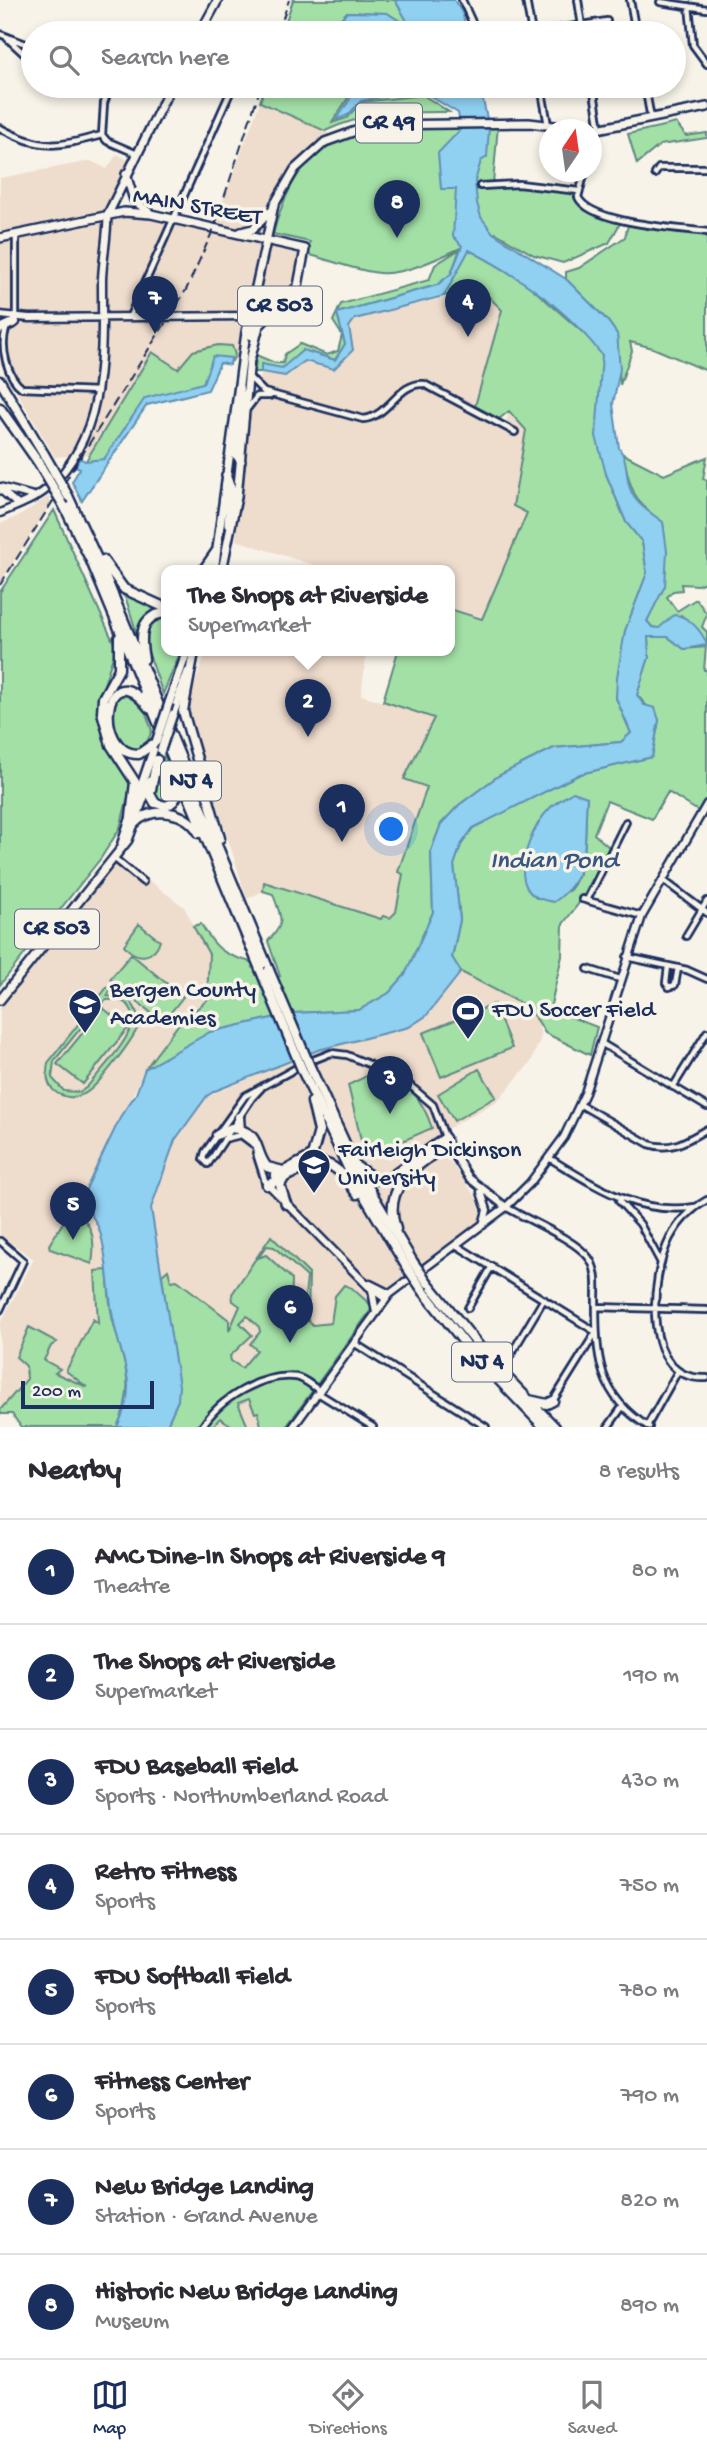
<!DOCTYPE html>
<html lang="en">
<head>
<meta charset="utf-8">
<style>
  :root { --surface:#fff; --page:#f7f7f7; --text:#2b2b33; --muted:#7c7c81; --line:#e1e1e2; --accent:#1b2f5e }
  body { margin:0; font-family:"Gochi Hand",sans-serif; background:var(--page); color:var(--text) }
  .compass { position:absolute; left:539px; top:119px; width:63px; height:63px; border-radius:50%; background:var(--surface); box-shadow:0 4px 10px #0003; rotate:13deg }
  .scale { position:absolute; left:21px; bottom:18px; width:133px; box-sizing:border-box; padding-left:7px; border:4px solid #1b2f5e; border-top:0; font-size:19px; line-height:24px; white-space:nowrap; color:#1b2f5e; -webkit-text-stroke:5px #f7f3e8; paint-order:stroke }
  .you { position:absolute; left:392px; top:830px; width:24px; height:24px; margin:-18px; border:5px solid #fff; border-radius:50%; background:#1a73e8; box-shadow:0 0 0 10px #1a73e833 }
  .badge { display:grid; place-items:center; width:46px; height:46px; border-radius:50%; background:var(--accent); color:#fff; font-size:23px; font-weight:700 }
  .pin { position:absolute; translate:-50% -58px; filter:drop-shadow(0 2px 4px #0008) }
  .pin::after { content:''; position:absolute; top:37px; width:24px; height:21px; background:inherit; clip-path:polygon(0 0,100% 0,50% 100%) }
  .popup { position:absolute; left:161px; top:565px; width:294px; height:91px; box-sizing:border-box; display:grid; place-content:center; border-radius:14px; background:var(--surface); filter:drop-shadow(0 2px 5px #0005); font-size:23px; white-space:nowrap; color:var(--muted) }
  .popup b { font-size:26px; color:var(--text) }
  .popup::after { content:''; position:absolute; left:50%; top:100%; margin-left:-14px; border:14px solid transparent; border-top-color:var(--surface) }
  .list { margin:0; padding:0; list-style:none }
  h2 { display:flex; justify-content:space-between; align-items:center; height:91px; margin:0; padding:0 28px; font-size:30px }
  h2 small { font-size:23px; font-weight:400; color:var(--muted) }
  .list li { display:grid; grid-template-columns:46px 1fr auto; gap:21px; align-items:center; box-sizing:border-box; height:105px; padding:0 28px; border-top:2px solid var(--line) }
  .list b { display:block; font-size:26px; white-space:nowrap }
  .list p { margin:0; font-size:23px; white-space:nowrap; color:var(--muted) }
  .list em { font-size:23px; font-style:normal; color:var(--muted) }
  .icon { flex:none; width:38px; height:38px; fill:none; stroke:currentColor; stroke-width:2; stroke-linecap:round; stroke-linejoin:round }
  .map { position:relative; flex:none; width:707px; height:1427px; overflow:hidden }
  .search { position:absolute; background:var(--surface); box-shadow:0 4px 10px #0003; left:21px; right:21px; top:21px; height:77px; display:flex; align-items:center; gap:18px; box-sizing:border-box; padding:0 24px; border-radius:38px; color:var(--muted); font-size:26px }
  .sheet { height:931px; background:var(--surface) }
  nav { display:flex; justify-content:space-around; align-items:center; box-sizing:border-box; height:98px; border-top:2px solid var(--line); background:var(--surface); font-size:19px; color:var(--muted) }
  nav a { display:grid; justify-items:center; gap:4px }
  nav .on { color:var(--accent) }
  .map>svg:first-child { display:block }
  .built { fill:#eedccc }
  .green { fill:#a3e0a6; stroke:#5f8882; stroke-width:2; fill-rule:evenodd }
  .water { fill:#90d0f1; stroke:#6190b6; stroke-width:2 }
  .lines { fill:none; stroke-linecap:round; stroke-linejoin:round }
  .street-casing { stroke:#1b2f5e; stroke-width:10 }
  .secondary-casing { stroke:#1b2f5e; stroke-width:11 }
  .primary-casing { stroke:#1b2f5e; stroke-width:12 }
  .highway-casing { stroke:#1b2f5e; stroke-width:13 }
  .street { stroke:#f7f3e8; stroke-width:4.5 }
  .secondary { stroke:#f7f3e8; stroke-width:6 }
  .primary { stroke:#f7f3e8; stroke-width:7 }
  .highway { stroke:#f7f3e8; stroke-width:8 }
  .rail { stroke:#1b2f5e; stroke-width:2; stroke-dasharray:10 5; stroke-linecap:butt }
  .primary-bridge-casing { stroke:#1b2f5e; stroke-width:12; stroke-linecap:butt }
  .highway-bridge-casing { stroke:#1b2f5e; stroke-width:13; stroke-linecap:butt }
  .primary-bridge { stroke:#f7f3e8; stroke-width:7 }
  .highway-bridge { stroke:#f7f3e8; stroke-width:8 }
  .labels { text-anchor:middle; dominant-baseline:central; stroke-width:7; stroke-linejoin:round; paint-order:stroke }
  .shield { fill:#f7f3e8; stroke:#5d6a87; stroke-width:2 }
  .shield-label { font-size:23px; font-weight:bold; fill:#1b2f5e }
  .street-label { font-size:24px; fill:#1b2f5e; stroke:#f7f3e8 }
  .poi-label { font-size:24px; fill:#1b2f5e; stroke:#f7f3e8; text-anchor:start }
  .water-label { font-size:26px; font-style:italic; fill:#385783; stroke:#f7f3e8 }
</style>
</head>
<body>
<div class="map">
<svg width="707" height="1427" viewBox="0 0 707 1427">
  <rect width="100%" height="100%" fill="#f7f3e8"/>
  <filter id="ink" filterUnits="userSpaceOnUse"><feTurbulence type="fractalNoise" baseFrequency=".0143" numOctaves="2"/><feDisplacementMap in="SourceGraphic" scale="14" xChannelSelector="R" yChannelSelector="G"/><feConvolveMatrix kernelMatrix="1 2 1 2 8 2 1 2 1" color-interpolation-filters="sRGB"/></filter>
  <g filter="url(#ink)">
    <!-- built -->
    <path class="built" d="M260 102 325 131 333 138 325 142 282 188 267 240 305 249 298 286 263 321 250 360 240 363 231 358 192 350 178 369 152 353 90 454 55 457 0 363V178L91 161 107 169 117 154 131 162 107 215 124 212 213 228Z
      M481 289 502 310 474 410 505 426 509 410 526 430 515 487 521 511 528 513 482 617 450 608V571H332L236 540 252 398 259 393 261 372 285 376 305 360 334 369 353 350 349 327 355 319Z
      M48 497 51 503 0 583V524L21 515Z
      M206 651H367L361 695 434 718 441 824 431 851 433 912 374 929 263 891 247 899 187 708Z
      M120 859 184 907 209 954 207 1000 200 1003 145 1069 83 1200 151 1208 175 1140 208 1096 318 1050 409 1027 426 1016 461 972 524 1005 538 1021 541 1037 531 1062 497 1101 438 1134 443 1152 480 1203 481 1219 396 1282 373 1307 286 1427H21L12 1414H0V1324L34 1259 0 1235V1008Z"/>
    <!-- green -->
    <path class="green" d="M293 0H395L412 29 387 13 347 12 327 33H282Z
      M265 86H341L348 98 332 123 347 118 361 102 423 95 449 112C402 112 369 111 325 131L260 102Z
      M676 123 686 136 707 133V138L660 145 637 164 628 134Z
      M386 125H498L493 184 579 191 578 197 584 205 622 220 609 243 563 263 534 255 496 233C463 244 413 276 380 273 356 271 330 260 307 254L310 242 273 234C291 168 317 138 386 125Z
      M629 221 707 232V371L653 348 630 342 632 351 620 385 617 334 607 320 566 279V272L579 268 625 237Z
      M460 249 451 274 437 285 337 313 345 344 335 360 303 350 282 369 262 364 261 372H255L256 355 275 363H283L285 354 300 344 327 355 338 351 342 335 333 321 341 304 429 280 435 265Z
      M469 249 518 276 588 337 602 355 606 474 626 522 642 542 647 573 625 631 616 698 631 733 621 742 554 748 498 776 459 805 441 824 431 851 433 912 405 975 389 993 359 1010 294 1013 211 1032 145 1069 178 1025 207 1000 209 954 193 926 201 924C216 949 223 955 251 962L262 982 280 976 268 941C287 922 281 918 273 894L263 891 264 882 381 919 383 916 390 918 396 912 403 874 398 872 427 787 404 779 434 718 383 701 398 651H450V609L482 619 527 513 513 506 526 430 509 411 499 419 475 406 502 310 481 289 444 296Z
      M218 345 232 346 235 355 232 361 218 364C212 398 172 398 144 404L82 498 73 482 152 352 178 369 193 351Z
      M623 454 664 475 707 457 703 479 707 480V581L698 585 681 584 682 590 673 591 667 597 677 611 696 599 707 614 702 627 707 632V642L681 615 659 629 652 627 647 621C664 588 668 559 663 523 633 501 630 489 623 454Z
      M54 510 116 648C94 712 89 725 132 781L120 828 101 858 0 985V592Z
      M116 586 138 600 166 609 146 617 137 634 126 599Z
      M166 616V651H181L163 694 143 637 149 622Z
      M648 636 668 637 684 649 706 647 704 670H707V804L701 813 668 792 652 819 607 801 594 834 609 847 582 899 563 924 562 956 550 1009 597 1027 590 1055 545 1033 538 1021 524 1005 461 972 452 958 460 920 454 865 461 845 473 827 580 774 652 757 659 720 637 695 649 657ZM587 798C584 829 590 866 569 891L536 898C498 854 556 822 587 798Z
      M129 692 144 707 152 731 144 749 133 751C113 740 108 716 116 696Z
      M164 755 176 786 172 799 163 802 155 797 153 789Z
      M139 924 160 941C153 959 136 961 124 945Z
      M131 954 183 997 163 1022H157L150 1012 110 979Z
      M108 986 111 989 107 996 125 997C136 1005 140 1015 137 1029 130 1043 98 1087 84 1094 75 1099 66 1098 57 1093 46 1086 46 1074 48 1063ZM107 1000C115 999 122 1000 128 1005 148 1025 100 1070 87 1087L80 1092 64 1091 52 1078 54 1061 100 1004Z
      M494 1004 512 1048 441 1077 423 1033Z
      M103 1008 128 1028 83 1084 57 1064Z
      M479 1069 496 1097 454 1121 438 1094Z
      M375 1072C408 1080 422 1098 432 1128L380 1151 361 1140 348 1085Z
      M72 1208C93 1223 96 1239 92 1264L50 1249 49 1245Z
      M271 1236 309 1274 308 1321 313 1325 331 1323 335 1296 344 1285 352 1288 373 1307 286 1427 261 1426 258 1412 255 1413 249 1399 238 1403 248 1427H234L220 1418 212 1427H166L178 1400 162 1275 168 1270 171 1281 177 1280 229 1320V1331L240 1306 233 1301 232 1294ZM267 1246 274 1247 307 1277 303 1314 291 1310 292 1279 266 1255 258 1258ZM247 1316 259 1327 260 1332 250 1344 257 1350 242 1368 231 1361 230 1356 252 1335 240 1323Z
      M107 1270C109 1288 109 1308 114 1325 125 1365 136 1387 117 1427H21L12 1414H1L0 1410 27 1379 26 1366 16 1357 29 1327 57 1342 51 1346 44 1360 60 1369 55 1373 87 1387 66 1371 93 1319 98 1323 95 1271Z"/>
    <!-- water -->
    <path class="water" d="M395 0H454L463 14 466 33H329L347 12 387 13 411 28Z
      M343 86H480L489 128 487 157 481 161 475 181 477 203 481 217 493 233 566 279 607 320 617 334 620 369 613 404 619 448C629 461 625 478 631 491 637 505 652 514 663 522L667 551 665 586 647 621 652 627 659 628 674 615C688 615 703 632 707 645L684 649 668 637H648L649 657 637 695 644 705 655 708 659 720 652 757 580 774 473 828 461 845 454 865 460 920 452 957 461 972 426 1016 409 1027 318 1050 215 1091 207 1096 175 1140 151 1208 179 1386 178 1400 166 1427H117C139 1382 123 1367 114 1323 107 1293 109 1261 100 1232 96 1217 82 1208 84 1193L122 1114 136 1094 145 1069 210 1032 294 1013 359 1010 389 993 405 975 433 912 431 851 441 824 459 805 498 776 554 748 621 742 631 733 616 698 617 677 625 631 647 573 642 542 626 522 606 474 596 436 602 355C568 310 519 276 469 250L444 296 355 319 349 327 353 350 334 369 305 361 285 376 261 372V364L282 368 303 350 335 360 345 344 337 313 437 285 451 274 462 246 453 236 456 189H441L438 153 461 129 458 113 425 93 406 92 361 101 348 115 336 120 350 99Z
      M213 356 231 358 230 365 220 363 208 390 147 405 82 501 72 482 80 468 75 466 80 458 85 461 104 459 145 398 203 383Z
      M573 792 587 797C583 840 593 875 554 902 543 900 531 898 526 886 516 864 534 824 550 808 556 802 565 797 573 792Z"/>
    <g class="lines">
      <defs>
        <path id="street" d="M462 0 477 33
          M526 0 532 33
          M578 0 583 33
          M630 0 636 33
          M660 2 707 9
          M689 6 693 45 707 64
          M94 33H113
          M533 33 607 21
          M0 34 33 47
          M7 38 33 62
          M541 86 548 125
          M593 86 600 129
          M645 86 651 119
          M0 128C43 151 57 147 102 135
          M102 135 104 103 110 86
          M102 135 107 141 135 153
          M592 148 596 130
          M585 172 578 197C590 224 679 228 707 232
          M655 174 659 168H707
          M480 186 519 184 579 191
          M16 235V317
          M130 316 233 86
          M6 329C0 347 7 377 22 388L98 391
          M250 378 264 392 363 419C389 417 398 382 424 384L515 432
          M247 409 257 396H270
          M114 858 143 882
          M663 880 707 913
          M582 899 642 916
          M587 900 626 822
          M686 936 707 901
          M627 957 687 970 707 979
          M668 966 666 983 669 987 675 985 678 968
          M588 969 620 979
          M601 1043 707 1107
          M308 1062 331 1053 347 1055 400 1077 433 1105 445 1137
          M673 1087 707 1032
          M581 1105 649 1144C671 1152 688 1140 707 1129
          M224 1139 241 1135 253 1144
          M256 1153 265 1181
          M549 1158C596 1186 637 1216 695 1207
          M208 1164 203 1159 205 1152 245 1096 300 1066
          M208 1164 252 1098 264 1085
          M707 1200C691 1209 679 1221 670 1238 650 1277 640 1382 707 1378
          M619 1201 640 1224 661 1263
          M506 1207C527 1220 575 1239 589 1258 598 1271 596 1285 596 1300 596 1355 597 1396 649 1427
          M0 1241 23 1261 0 1310
          M456 1245 596 1332 553 1401
          M596 1307 707 1310
          M468 1308 492 1266
          M354 1343 486 1427
          M510 1356 544 1299
          M318 1393 373 1427
          M647 1426 678 1371
          M202 1427C219 1399 262 1373 296 1377 304 1378 312 1386 320 1391
          M608 1427 623 1406"/>
        <path id="secondary" d="M0 315 29 318 250 316
          M0 487 33 496
          M1 490 18 505
          M0 513C16 506 34 500 48 488 107 436 102 351 102 280 102 265 109 225 107 216
          M447 1143 469 1178 506 1207
          M265 1181 368 1286 386 1299
          M481 1192 487 1210 483 1225
          M370 1284 390 1294
          M372 1290 376 1313
          M293 1427 390 1294 506 1207 530 1183 564 1137 585 1093 642 916 707 804"/>
        <path id="primary" d="M200 33 218 0
          M592 130 707 107
          M126 174 134 200 151 214
          M107 216 171 86
          M241 232 253 229 270 212
          M0 238 124 212 151 214 305 249 298 286 259 326 250 360
          M252 336 255 309
          M239 385 241 404 235 454 241 461
          M226 475 231 488 228 524
          M202 571 216 551
          M214 571 246 332 274 205 295 169 325 142 372 125 529 123 588 130
          M222 571 237 497 250 358
          M169 703 187 651
          M173 714 188 672
          M122 843 156 742
          M0 1000 128 840 150 781"/>
        <path id="highway" d="M0 329 15 322
          M0 381 44 454
          M0 408 38 462
          M68 496 106 578 269 970
          M64 506 91 561 260 969
          M103 560 124 589 166 608
          M119 638V669L103 698 102 712 111 745 135 782 131 817
          M194 652 183 711 220 838
          M185 654 186 651
          M144 659C140 638 139 615 166 613
          M149 708C102 648 93 756 139 754L156 742
          M157 760 150 794 155 803 166 806C179 801 179 790 176 777
          M135 823C153 805 187 811 199 833
          M311 1069 355 1165 413 1262
          M303 1072 350 1172 406 1266
          M239 1117 240 1130
          M217 1135 231 1128C263 1132 253 1150 267 1167L283 1171
          M357 1167 375 1179H388L445 1138
          M275 1176 312 1156 319 1131 312 1102
          M284 1178 280 1185 286 1204
          M267 1185 318 1162C338 1164 346 1179 357 1194
          M396 1229C381 1185 417 1167 447 1144
          M428 1283 491 1361 555 1427
          M424 1292 470 1350 544 1427
          M529 1400 547 1404 553 1401"/>
      </defs>
      <!-- street casing -->
      <use href="#street" class="street-casing"/>
      <!-- secondary casing -->
      <use href="#secondary" class="secondary-casing"/>
      <!-- primary casing -->
      <use href="#primary" class="primary-casing"/>
      <!-- highway casing -->
      <use href="#highway" class="highway-casing"/>
      <!-- street -->
      <use href="#street" class="street"/>
      <!-- secondary -->
      <use href="#secondary" class="secondary"/>
      <!-- primary -->
      <use href="#primary" class="primary"/>
      <!-- highway -->
      <use href="#highway" class="highway"/>
      <!-- rail -->
      <path class="rail" d="M278 33 289 0
        M0 585 186 290 214 228 261 86"/>
      <defs>
        <path id="primary-bridge" d="M156 742 169 703
          M161 750 173 714"/>
        <path id="highway-bridge" d="M44 454 68 496
          M38 462 64 506
          M260 969 303 1072
          M269 970 311 1069
          M413 1262 428 1283
          M406 1266 424 1292"/>
      </defs>
      <!-- primary-bridge casing -->
      <use href="#primary-bridge" class="primary-bridge-casing"/>
      <!-- highway-bridge casing -->
      <use href="#highway-bridge" class="highway-bridge-casing"/>
      <!-- primary-bridge -->
      <use href="#primary-bridge" class="primary-bridge"/>
      <!-- highway-bridge -->
      <use href="#highway-bridge" class="highway-bridge"/>
    </g>
  </g>
  <!-- icons -->
  <defs>
    <symbol id="school-pin" viewBox="-11 -11 22 30"><path d="M0 17L-7.5 6A9.5 9.5 0 1 1 7.5 6Z" fill="#1b2f5e" stroke="#f7f3e8"/><path d="M0-5L7-2L0 1L-7-2ZM-4 1L0 2.5L4 1V4Q0 6-4 4Z" fill="#fff"/></symbol>
    <symbol id="stadium-pin" viewBox="-11 -11 22 30"><path d="M0 17L-7.5 6A9.5 9.5 0 1 1 7.5 6Z" fill="#1b2f5e" stroke="#f7f3e8"/><path d="M0-5a6.5 5 0 1 0 0 10a6.5 5 0 1 0 0-10ZM-3.5-1.8h7v3.6h-7Z" fill="#fff"/></symbol>
    <symbol id="university-pin" viewBox="-11 -11 22 30"><path d="M0 17L-7.5 6A9.5 9.5 0 1 1 7.5 6Z" fill="#1b2f5e" stroke="#f7f3e8"/><path d="M0-5L7-2L0 1L-7-2ZM-4 1L0 2.5L4 1V4Q0 6-4 4Z" fill="#fff"/></symbol>
  </defs>
  <g fill-rule="evenodd">
    <use href="#school-pin" x="66" y="986" width="38" height="52"/>
    <use href="#stadium-pin" x="449" y="992" width="38" height="52"/>
    <use href="#university-pin" x="295" y="1146" width="38" height="52"/>
  </g>
  <g class="labels">
    <!-- shield labels -->
    <g class="shield">
      <rect x="356" y="103.5" width="66" height="39" rx="5"/>
      <rect x="238" y="286.5" width="84" height="39" rx="5"/>
      <rect x="161" y="761.5" width="60" height="39" rx="5"/>
      <rect x="15" y="909.5" width="84" height="39" rx="5"/>
      <rect x="452" y="1342.5" width="60" height="39" rx="5"/>
    </g>
    <g class="shield-label">
      <text x="389" y="123">CR 49</text>
      <text x="280" y="306">CR 503</text>
      <text x="191" y="781">NJ 4</text>
      <text x="57" y="929">CR 503</text>
      <text x="482" y="1362">NJ 4</text>
    </g>
    <!-- street labels -->
    <g class="street-label">
      <text transform="translate(197 208) rotate(10)">MAIN STREET</text>
    </g>
    <!-- poi labels -->
    <g class="poi-label">
      <text x="110" y="991">Bergen County<tspan x="110" dy="28">Academies</tspan></text>
      <text x="492" y="1011">FDU Soccer Field</text>
      <text x="338" y="1151">Fairleigh Dickinson<tspan x="338" dy="28">University</tspan></text>
    </g>
    <!-- water labels -->
    <g class="water-label">
      <text x="554" y="862">Indian Pond</text>
    </g>
  </g>
</svg>
<svg class="compass" viewBox="-18 -18 36 36"><path d="M0-13l5 13h-10z" fill="#e53935"/><path d="M0 13l5-13h-10z" fill="#7c7c81"/></svg>
<div class="scale">200 m</div>
<div class="you"></div>
<div class="pin badge" style="left:342px;top:842px">1</div>
<div class="pin badge" style="left:308px;top:737px">2</div>
<div class="popup"><b>The Shops at Riverside</b>Supermarket</div>
<div class="pin badge" style="left:390px;top:1114px">3</div>
<div class="pin badge" style="left:468px;top:337px">4</div>
<div class="pin badge" style="left:73px;top:1240px">5</div>
<div class="pin badge" style="left:290px;top:1343px">6</div>
<div class="pin badge" style="left:155px;top:334px">7</div>
<div class="pin badge" style="left:397px;top:238px">8</div>
<div class="search"><svg class="icon" aria-label="search" viewBox="0 0 24 24"><circle cx="10" cy="10" r="6"/><path d="M15 15l6 6"/></svg>Search here</div>
</div>
<section class="sheet">
<h2>Nearby<small>8 results</small></h2>
<ul class="list">
<li><span class="badge">1</span><div><b>AMC Dine-In Shops at Riverside 9</b><p>Theatre</p></div><em>80 m</em></li>
<li><span class="badge">2</span><div><b>The Shops at Riverside</b><p>Supermarket</p></div><em>190 m</em></li>
<li><span class="badge">3</span><div><b>FDU Baseball Field</b><p>Sports · Northumberland Road</p></div><em>430 m</em></li>
<li><span class="badge">4</span><div><b>Retro Fitness</b><p>Sports</p></div><em>750 m</em></li>
<li><span class="badge">5</span><div><b>FDU Softball Field</b><p>Sports</p></div><em>780 m</em></li>
<li><span class="badge">6</span><div><b>Fitness Center</b><p>Sports</p></div><em>790 m</em></li>
<li><span class="badge">7</span><div><b>New Bridge Landing</b><p>Station · Grand Avenue</p></div><em>820 m</em></li>
<li><span class="badge">8</span><div><b>Historic New Bridge Landing</b><p>Museum</p></div><em>890 m</em></li>
</ul>
</section>
<nav>
<a class="on"><svg class="icon" aria-label="map" viewBox="0 0 24 24"><path d="M3 6l6-2 6 2 6-2v14l-6 2-6-2-6 2zM9 4v14M15 6v14"/></svg>Map</a>
<a><svg class="icon" aria-label="directions" viewBox="0 0 24 24"><path d="M12 3l9 9-9 9-9-9zM9 14v-3h6M13 9l2 2-2 2"/></svg>Directions</a>
<a><svg class="icon" aria-label="saved" viewBox="0 0 24 24"><path d="M7 4h10v16l-5-4-5 4z"/></svg>Saved</a>
</nav>
</body>
</html>
